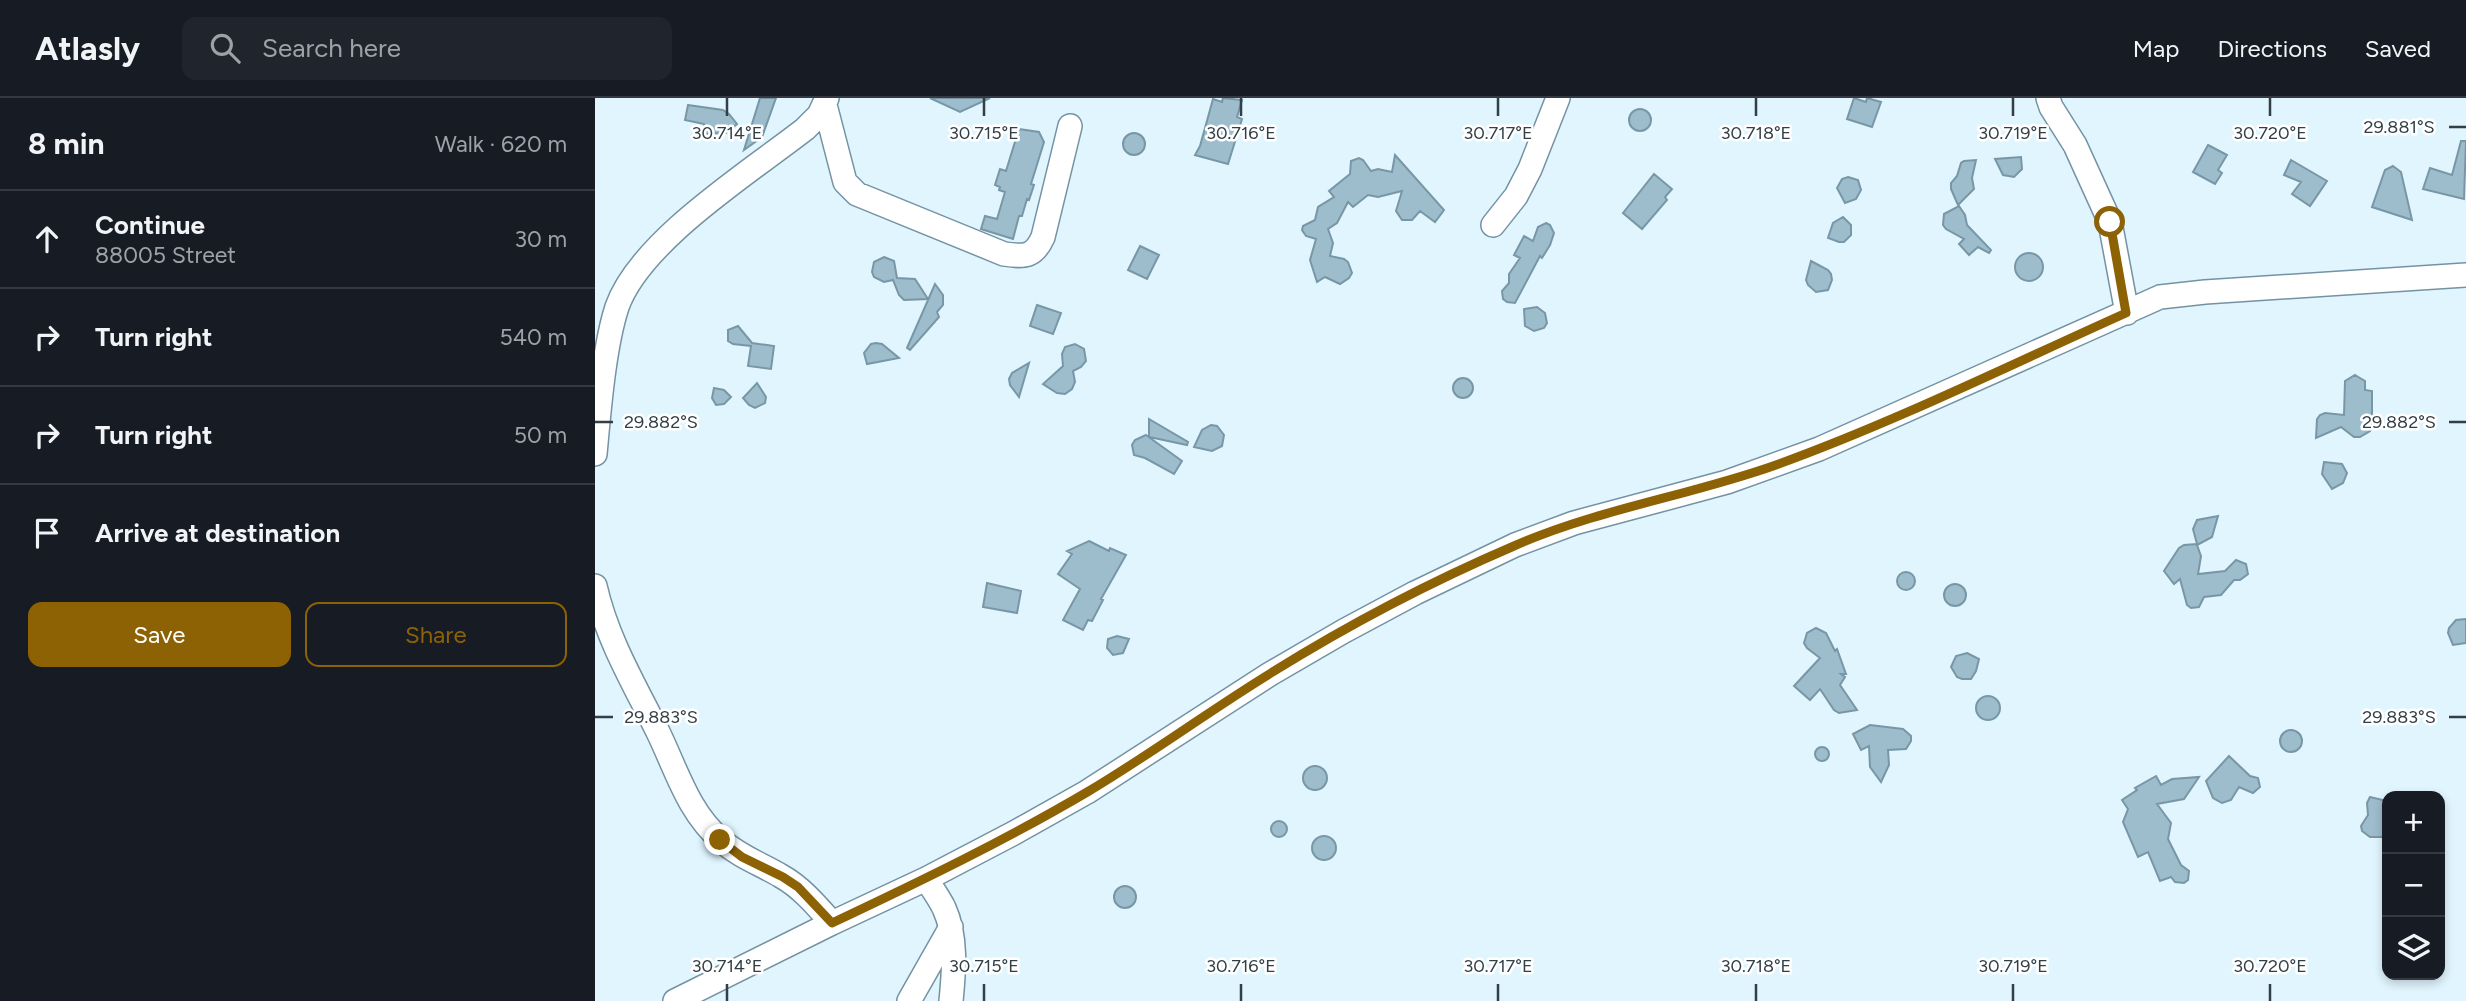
<!DOCTYPE html>
<html lang="en">
<head>
<meta charset="utf-8">
<style>
  :root { --surface:#171b24; --page:#20242c; --text:#f1f3f6; --muted:#9ea1a6; --line:#363941; --accent:#8c6205 }
  body { margin:0; font-family:Figtree,sans-serif; background:var(--page); color:var(--text) }
  .controls { position:absolute; right:21px; bottom:21px; display:grid; overflow:hidden; border-radius:14px; box-shadow:0 4px 10px #0003 }
  .controls button { width:63px; height:63px; display:grid; place-items:center; padding:0; border:0; border-bottom:2px solid var(--line); background:var(--surface); color:var(--text); font:35px sans-serif }
  .stop { position:absolute; width:21px; height:21px; margin:-16px; border:5px solid #8c6205; border-radius:50%; background:#fff }
  .stop.end { background:#8c6205; border-color:#fff; box-shadow:0 2px 7px #0008 }
  .list { margin:0; padding:0; list-style:none }
  h2 { display:flex; justify-content:space-between; align-items:center; height:91px; margin:0; padding:0 28px; font-size:30px }
  h2 small { font-size:23px; font-weight:400; color:var(--muted) }
  .list li { display:grid; grid-template-columns:46px 1fr auto; gap:21px; align-items:center; box-sizing:border-box; height:98px; padding:0 28px; border-top:2px solid var(--line) }
  .list b { display:block; font-size:26px; white-space:nowrap }
  .list p { margin:0; font-size:23px; white-space:nowrap; color:var(--muted) }
  .list em { font-size:23px; font-style:normal; color:var(--muted) }
  .actions { display:flex; gap:14px; padding:21px 28px }
  .actions a { flex:1; padding:16px 0; border:2px solid var(--accent); border-radius:14px; text-align:center; font-size:24px; color:var(--accent) }
  .actions .main { background:var(--accent); color:#fff }
  .icon { flex:none; width:38px; height:38px; fill:none; stroke:currentColor; stroke-width:2; stroke-linecap:round; stroke-linejoin:round }
  .map { position:relative; flex:none; width:1871px; height:903px; overflow:hidden }
  header { display:flex; align-items:center; gap:42px; box-sizing:border-box; height:98px; padding:0 35px; background:var(--surface); border-bottom:2px solid var(--line) }
  header strong { font-size:33px }
  nav { display:flex; gap:38px; margin-inline-start:auto; font-size:24px }
  .search { width:490px; height:63px; background:var(--page); display:flex; align-items:center; gap:18px; box-sizing:border-box; padding:0 24px; border-radius:14px; color:var(--muted); font-size:26px }
  main { display:flex }
  aside { flex:1; background:var(--surface) }
  .map>svg:first-child { display:block }
  .building { fill:#9dbdcc; stroke:#7897a6; stroke-width:2 }
  .lines { fill:none; stroke-linecap:round; stroke-linejoin:round }
  .minor-casing { stroke:#7493a2; stroke-width:26 }
  .minor { stroke:#fff; stroke-width:23 }
  .route { stroke:#8c6205; stroke-width:9 }
  .ticks { fill:none; stroke:#323f45; stroke-width:2.5 }
  .ticks-label { font-size:18px; text-anchor:middle; fill:#323f45; stroke:#fff; stroke-width:5; stroke-linejoin:round; paint-order:stroke }
</style>
</head>
<body>
<header>
<strong>Atlasly</strong>
<div class="search"><svg class="icon" aria-label="search" viewBox="0 0 24 24"><circle cx="10" cy="10" r="6"/><path d="M15 15l6 6"/></svg>Search here</div>
<nav><a>Map</a><a>Directions</a><a>Saved</a></nav>
</header>
<main>
<aside>
<h2>8 min<small>Walk · 620 m</small></h2>
<ul class="list">
<li><svg class="icon" aria-label="ahead" viewBox="0 0 24 24"><path d="M12 20V5M6 11l6-6 6 6"/></svg><div><b>Continue</b><p>88005 Street</p></div><em>30 m</em></li>
<li><svg class="icon" aria-label="right" viewBox="0 0 24 24"><path d="M7 20v-9h11M14 6l5 5-5 5"/></svg><div><b>Turn right</b></div><em>540 m</em></li>
<li><svg class="icon" aria-label="right" viewBox="0 0 24 24"><path d="M7 20v-9h11M14 6l5 5-5 5"/></svg><div><b>Turn right</b></div><em>50 m</em></li>
<li><svg class="icon" aria-label="arrive" viewBox="0 0 24 24"><path d="M6 21V4h12l-3 4 3 4H6"/></svg><div><b>Arrive at destination</b></div></li>
</ul>
<div class="actions"><a class="main">Save</a><a>Share</a></div>
</aside>
<div class="map">
<svg width="1871" height="903" viewBox="0 0 1871 903">
  <rect width="100%" height="100%" fill="#e1f5ff"/>
  <!-- building -->
  <path class="building" d="M165 0H181L167 39 149 52Z
    M335 0H395L365 14Z
    M628 0 647 2 642 19 647 21 633 66 600 57 605 48 618 1 627 4Z
    M1259 0 1271 4 1272 0 1286 4 1277 29 1252 21Z
    M93 7 128 12 134 16 142 26 131 35 109 36V26L90 22Z
    M1034 22a11 11 0 1 1 22 0a11 11 0 1 1-22 0Z
    M424 31 444 34 449 44 436 86 439 87 434 102 432 101 427 118H424L418 141 386 131 390 118 402 121 410 94 404 92 405 89 400 87 405 71 411 73Z
    M528 46a11 11 0 1 1 22 0a11 11 0 1 1-22 0Z
    M1866 43H1871L1869 101 1828 91 1835 70 1857 77Z
    M1613 47 1632 57 1623 72 1627 75 1620 86 1598 74Z
    M800 57 849 112 840 124 825 113 817 122H807L801 113 807 93 783 99 773 97 758 109 753 104 742 125 733 131 738 145 735 158 749 161 753 164 757 175 754 180 745 186 730 179 722 184 715 162 721 141 711 138 707 132 708 128 720 122 723 109 739 99 734 93 755 76 756 63 764 60 768 62 776 73 783 71 797 74Z
    M1426 59 1427 71 1419 79 1408 77 1400 61Z
    M1381 62 1377 80 1379 91 1363 107 1356 91V85L1362 78 1366 65 1369 63Z
    M1696 62 1732 83 1715 108 1697 96 1706 84 1689 77Z
    M1798 68 1806 74 1817 122 1777 109 1790 72Z
    M1059 76 1077 91 1070 99 1072 102 1047 131 1028 115Z
    M1253 79 1263 82 1266 92 1261 101 1250 105 1242 90 1247 81Z
    M1364 108 1370 117 1372 127 1396 152 1394 155 1383 149 1374 157 1364 146 1369 141 1351 131 1348 127 1349 116Z
    M1248 119 1256 127V137L1249 144H1244L1233 140 1238 125Z
    M951 125 955 127 959 135 955 147 947 160 945 158 920 205 912 204 908 201 907 193 914 185V176L925 160 919 157 929 138 938 143 943 129Z
    M545 148 564 157 552 181 533 172Z
    M1420 169a14 14 0 1 1 28 0a14 14 0 1 1-28 0Z
    M289 159 299 163 302 180 320 181 333 201 309 202 304 197 298 182 289 184 279 179 277 174 279 164Z
    M1216 163 1233 172 1236 176 1237 182 1233 192 1221 194 1213 187 1211 182Z
    M340 186 348 197V207L342 214 344 219 315 252 312 250Z
    M442 207 466 215 458 236 435 228Z
    M942 209 950 215 952 225 949 230 939 233 930 228 929 211Z
    M143 228 157 245 179 248 176 271 153 268 156 248 138 246 133 243V232Z
    M281 245 287 246 304 260 272 266 269 255 276 246Z
    M480 246 489 251 491 263 486 269 478 273 480 284 477 291 470 296 462 295 448 286 468 268 467 256 470 249Z
    M434 265 424 299 415 287 414 281 417 275Z
    M1760 277 1770 283V292L1777 293V327L1775 333 1765 339H1759L1746 329 1721 340 1722 321 1725 317 1730 315 1749 317 1750 283Z
    M858 290a10 10 0 1 1 20 0a10 10 0 1 1-20 0Z
    M162 285 171 299 170 305 160 310 154 307 148 300Z
    M119 290 129 292 136 299 129 306 121 307 117 300Z
    M554 321 593 344 592 347 554 339Z
    M616 327 622 328 629 337 627 348 617 353 599 349 607 332Z
    M551 337 587 363 579 376 550 360 539 357 537 347 540 342Z
    M1729 364 1747 366 1752 375 1748 385 1737 391 1727 376Z
    M1623 418 1617 439 1602 447 1606 458 1603 476 1630 473 1641 462 1651 466 1653 476 1645 482H1639L1626 497 1609 499 1604 509 1596 510 1592 507 1585 481 1579 486 1569 473 1584 450 1589 447 1602 446 1598 431 1602 422Z
    M494 443 514 453 515 450 531 457 506 501 508 502 497 523 493 522 488 532 468 522 485 491 463 476 477 456 472 453Z
    M1302 483a9 9 0 1 1 18 0a9 9 0 1 1-18 0Z
    M392 485 426 493 422 515 388 509Z
    M1349 497a11 11 0 1 1 22 0a11 11 0 1 1-22 0Z
    M1871 521V545L1858 547 1853 535 1854 530 1861 522Z
    M1221 530 1231 535 1240 553 1242 551 1251 576H1246L1250 579 1245 587 1262 612 1244 615 1239 612 1225 591 1215 602 1199 588 1225 560 1212 550 1209 545 1212 535Z
    M522 538 534 541 528 555 518 557 512 550 513 541Z
    M1372 555 1384 561 1381 573 1376 581H1367L1362 579 1356 569 1361 558Z
    M1381 610a12 12 0 1 1 24 0a12 12 0 1 1-24 0Z
    M1275 627 1308 631 1316 638V643L1311 651 1293 652 1294 667 1286 684 1275 669 1274 648 1266 652 1258 636Z
    M1685 643a11 11 0 1 1 22 0a11 11 0 1 1-22 0Z
    M1220 656a7 7 0 1 1 14 0a7 7 0 1 1-14 0Z
    M1634 658 1655 678 1663 680 1665 689 1658 695 1644 689 1636 702 1627 705 1618 700 1611 683Z
    M708 680a12 12 0 1 1 24 0a12 12 0 1 1-24 0Z
    M1561 678 1566 687 1577 681 1604 679 1589 701 1562 706 1576 725 1573 741 1586 767 1594 773 1593 782 1589 785 1580 784 1576 779 1565 783 1553 754 1543 759 1528 724 1533 711 1527 702 1542 692 1540 690Z
    M1775 699 1792 703V739H1775L1767 733 1766 728 1773 717 1772 705Z
    M676 731a8 8 0 1 1 16 0a8 8 0 1 1-16 0Z
    M717 750a12 12 0 1 1 24 0a12 12 0 1 1-24 0Z
    M519 799a11 11 0 1 1 22 0a11 11 0 1 1-22 0Z"/>
  <g class="lines">
    <defs>
      <path id="minor" d="M1453 0 1456 9 1480 47 1515 124 1532 215
        M230 7 250 84 262 96 409 156C430 159 439 159 448 139L475 28
        M898 127 921 98 935 71 963 0
        M0 356C4 313 9 249 22 209 45 143 155 74 210 31L224 17 232 0
        M0 488C12 541 39 586 63 634 82 673 93 714 127 743 145 759 166 766 186 778 206 789 222 808 237 825
        M331 781C337 790 344 800 349 810 362 838 359 873 356 903
        M80 903 237 825 331 781 419 735 492 694 675 576 749 533 820 495 920 447 979 425 1132 384 1224 351 1565 199 1610 194 1871 177
        M314 903 356 829"/>
    </defs>
    <!-- minor casing -->
    <use href="#minor" class="minor-casing"/>
    <!-- minor -->
    <use href="#minor" class="minor"/>
  </g>
  <g class="lines">
    <!-- route -->
    <path class="route" d="M125 742 147 759 188 779 203 789 237 825C324 784 411 742 494 693 556 656 614 613 676 575 753 527 835 484 919 448 1003 411 1094 398 1181 367 1300 324 1415 267 1531 215L1515 124"/>
  </g>
  <!-- ticks -->
  <path class="ticks" d="M132 0V18M389 0V18M646 0V18M903 0V18M1161 0V18M1418 0V18M1675 0V18M1854 29H1871M0 324H18M1854 324H1871M0 619H18M1854 619H1871M132 886V903M389 886V903M646 886V903M903 886V903M1161 886V903M1418 886V903M1675 886V903"/>
  <g class="ticks-label">
    <text x="1804" y="35">29.881°S</text>
    <text x="132" y="41">30.714°E</text>
    <text x="389" y="41">30.715°E</text>
    <text x="646" y="41">30.716°E</text>
    <text x="903" y="41">30.717°E</text>
    <text x="1161" y="41">30.718°E</text>
    <text x="1418" y="41">30.719°E</text>
    <text x="1675" y="41">30.720°E</text>
    <text x="66" y="330">29.882°S</text>
    <text x="1804" y="330">29.882°S</text>
    <text x="66" y="625">29.883°S</text>
    <text x="1804" y="625">29.883°S</text>
    <text x="132" y="874">30.714°E</text>
    <text x="389" y="874">30.715°E</text>
    <text x="646" y="874">30.716°E</text>
    <text x="903" y="874">30.717°E</text>
    <text x="1161" y="874">30.718°E</text>
    <text x="1418" y="874">30.719°E</text>
    <text x="1675" y="874">30.720°E</text>
  </g>
</svg>
<div class="controls">
<button>+</button>
<button>−</button>
<button><svg class="icon" aria-label="layers" viewBox="0 0 24 24"><path d="M12 4l9 5-9 5-9-5zM3 14l9 5 9-5"/></svg></button>
</div>
<div class="stop" style="left:1515px;top:124px"></div>
<div class="stop end" style="left:125px;top:742px"></div>
</div>
</main>
</body>
</html>
